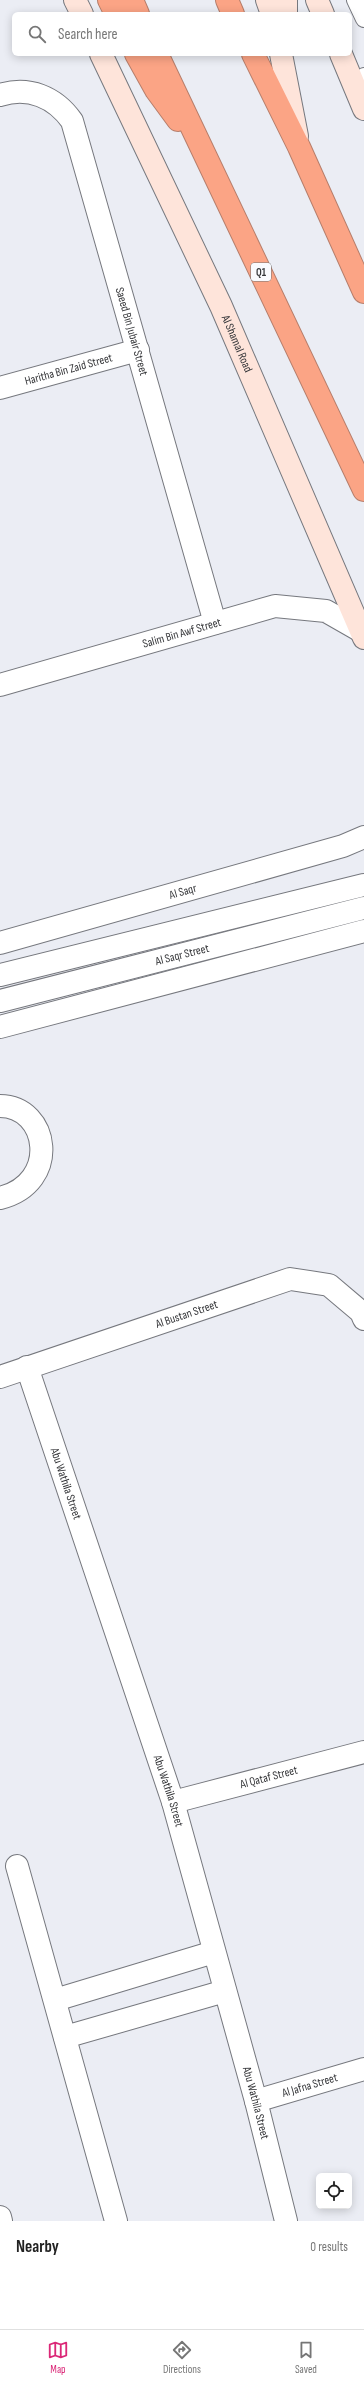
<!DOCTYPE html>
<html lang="en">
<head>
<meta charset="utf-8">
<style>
  :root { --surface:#fff; --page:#f6f6f6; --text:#222; --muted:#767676; --line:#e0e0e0; --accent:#db2777 }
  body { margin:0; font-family:"Sofia Sans Condensed",sans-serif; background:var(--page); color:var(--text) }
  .controls { position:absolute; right:12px; bottom:12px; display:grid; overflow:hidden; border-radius:6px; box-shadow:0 2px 10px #0003 }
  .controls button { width:36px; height:36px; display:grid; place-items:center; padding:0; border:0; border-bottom:1px solid var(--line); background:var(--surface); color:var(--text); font:20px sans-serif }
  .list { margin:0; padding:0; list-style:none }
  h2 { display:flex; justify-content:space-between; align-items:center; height:52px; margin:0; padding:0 16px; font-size:17px }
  h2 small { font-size:13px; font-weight:400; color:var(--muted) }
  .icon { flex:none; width:22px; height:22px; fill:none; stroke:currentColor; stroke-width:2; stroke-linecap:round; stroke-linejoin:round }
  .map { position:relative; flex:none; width:364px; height:2221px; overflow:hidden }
  .search { position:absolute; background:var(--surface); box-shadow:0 2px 10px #0003; left:12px; right:12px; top:12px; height:44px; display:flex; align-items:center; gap:10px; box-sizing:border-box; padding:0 14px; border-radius:6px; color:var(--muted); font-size:15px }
  .sheet { height:108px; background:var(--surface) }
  nav { display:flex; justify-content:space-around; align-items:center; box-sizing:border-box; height:56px; border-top:1px solid var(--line); background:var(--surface); font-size:11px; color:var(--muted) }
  nav a { display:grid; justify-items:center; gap:2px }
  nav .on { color:var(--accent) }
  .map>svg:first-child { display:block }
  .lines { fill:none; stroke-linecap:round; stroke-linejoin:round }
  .service-casing { stroke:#76787e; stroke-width:18 }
  .minor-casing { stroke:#76787e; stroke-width:24 }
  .tertiary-casing { stroke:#76787e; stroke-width:24 }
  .secondary-casing { stroke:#76787e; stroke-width:24 }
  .motorway-casing { stroke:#b67e6b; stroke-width:24 }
  .service { stroke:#fff; stroke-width:16 }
  .minor { stroke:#fff; stroke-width:22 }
  .tertiary { stroke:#fff; stroke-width:22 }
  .secondary { stroke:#fee4da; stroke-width:22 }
  .motorway { stroke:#fba485; stroke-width:22 }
  .labels { text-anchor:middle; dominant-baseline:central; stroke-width:4; stroke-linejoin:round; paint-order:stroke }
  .shield { fill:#f9fafe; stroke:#707275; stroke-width:1 }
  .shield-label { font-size:11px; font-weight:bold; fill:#36373a }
  .street-label { font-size:12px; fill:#36373a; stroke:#f9fafe }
</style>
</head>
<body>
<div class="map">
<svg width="364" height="2221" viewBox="0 0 364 2221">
  <rect width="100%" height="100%" fill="#ebedf4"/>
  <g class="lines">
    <defs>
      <path id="service" d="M355 0 364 19
        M358 93 364 76"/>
      <g id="minor">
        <path id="s1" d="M0 95C29 86 55 97 72 121L215 623"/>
        <path id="s2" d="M0 388 138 350"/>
        <path id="s3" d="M0 685 275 606 326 611 361 631"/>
        <path id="s4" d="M0 943 343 846 364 837"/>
        <path d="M0 1027 364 931"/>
        <path d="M0 1106C49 1106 61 1183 0 1198"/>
        <path id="s5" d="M27 1367 173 1802 256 2101 286 2221"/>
        <path id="s6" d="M0 1377 290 1279 329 1285 361 1312 364 1319"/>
        <path id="s7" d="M173 1802 364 1752"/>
        <path d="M17 1866 116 2221"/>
        <path d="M55 2000 214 1952"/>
        <path d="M65 2037 225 1991"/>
        <path id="s8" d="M256 2101 364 2069"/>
        <path d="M0 2217 1 2221"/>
      </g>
      <g id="tertiary">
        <path d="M0 975 364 885"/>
        <path id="s9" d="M0 1001 364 908"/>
      </g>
      <g id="secondary">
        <path d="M75 0 82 14"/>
        <path d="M267 0 272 14"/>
        <path d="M286 0V14"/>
        <path d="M317 0 323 14"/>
        <path id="s10" d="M101 54 221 306 364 638"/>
        <path d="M281 54 297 136"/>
        <path d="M341 54 364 109"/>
      </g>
      <path id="motorway" d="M109 0 116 14
        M132 0 138 14
        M227 0 233 14
        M136 54 156 90 178 120
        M157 54 364 490
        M253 54 299 147 364 292"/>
    </defs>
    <!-- service casing -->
    <use href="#service" class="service-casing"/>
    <!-- minor casing -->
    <use href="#minor" class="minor-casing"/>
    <!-- tertiary casing -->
    <use href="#tertiary" class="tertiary-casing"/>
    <!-- secondary casing -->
    <use href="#secondary" class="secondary-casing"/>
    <!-- motorway casing -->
    <use href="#motorway" class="motorway-casing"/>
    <!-- service -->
    <use href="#service" class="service"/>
    <!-- minor -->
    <use href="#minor" class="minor"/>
    <!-- tertiary -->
    <use href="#tertiary" class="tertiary"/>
    <!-- secondary -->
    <use href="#secondary" class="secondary"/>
    <!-- motorway -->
    <use href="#motorway" class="motorway"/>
  </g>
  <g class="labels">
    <!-- shield labels -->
    <rect class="shield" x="251" y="263" width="20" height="18" rx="3"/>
    <g class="shield-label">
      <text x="261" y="272">Q1</text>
    </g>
    <!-- street labels -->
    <g class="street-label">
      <text stroke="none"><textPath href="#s1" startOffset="301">Saeed Bin Jubair Street</textPath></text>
      <text stroke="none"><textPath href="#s10" startOffset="320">Al Shamal Road</textPath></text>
      <text stroke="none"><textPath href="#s2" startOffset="71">Haritha Bin Zaid Street</textPath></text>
      <text stroke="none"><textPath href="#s3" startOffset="189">Salim Bin Awf Street</textPath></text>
      <text stroke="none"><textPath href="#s4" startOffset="190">Al Saqr</textPath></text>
      <text stroke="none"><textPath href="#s9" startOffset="188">Al Saqr Street</textPath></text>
      <text stroke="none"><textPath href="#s6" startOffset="197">Al Bustan Street</textPath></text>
      <text stroke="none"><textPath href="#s5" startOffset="123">Abu Wathila Street</textPath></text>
      <text stroke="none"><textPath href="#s7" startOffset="99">Al Qataf Street</textPath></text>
      <text stroke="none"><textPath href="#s5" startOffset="447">Abu Wathila Street</textPath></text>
      <text stroke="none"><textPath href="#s8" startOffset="56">Al Jafna Street</textPath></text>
      <text stroke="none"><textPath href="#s5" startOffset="771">Abu Wathila Street</textPath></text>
    </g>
  </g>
</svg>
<div class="controls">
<button><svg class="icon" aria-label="locate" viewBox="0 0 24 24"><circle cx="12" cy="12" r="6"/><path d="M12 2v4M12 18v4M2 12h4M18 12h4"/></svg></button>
</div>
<div class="search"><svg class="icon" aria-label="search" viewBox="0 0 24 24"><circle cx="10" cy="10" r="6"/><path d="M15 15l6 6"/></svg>Search here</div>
</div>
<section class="sheet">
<h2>Nearby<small>0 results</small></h2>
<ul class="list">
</ul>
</section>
<nav>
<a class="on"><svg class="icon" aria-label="map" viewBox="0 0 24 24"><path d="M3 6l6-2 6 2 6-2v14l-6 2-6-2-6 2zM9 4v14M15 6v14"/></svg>Map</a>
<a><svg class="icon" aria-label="directions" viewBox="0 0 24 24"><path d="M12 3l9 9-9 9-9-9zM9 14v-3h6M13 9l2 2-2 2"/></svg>Directions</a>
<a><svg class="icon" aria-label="saved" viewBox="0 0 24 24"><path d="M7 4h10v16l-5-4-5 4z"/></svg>Saved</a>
</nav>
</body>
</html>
